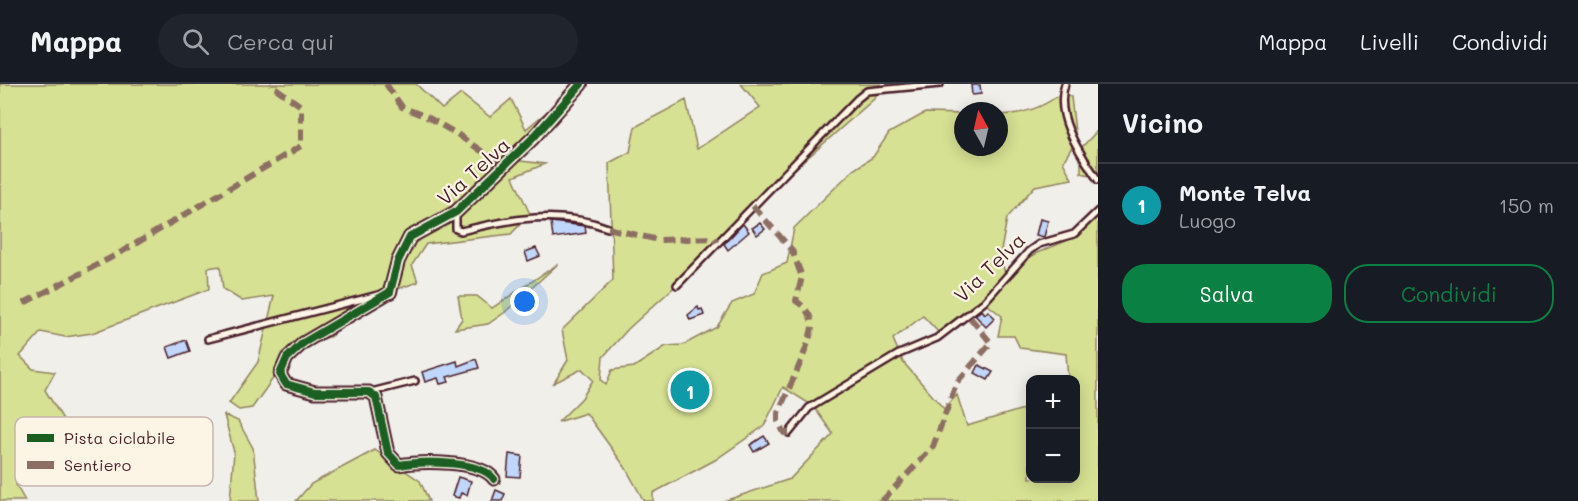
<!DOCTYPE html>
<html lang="it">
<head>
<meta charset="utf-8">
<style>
  :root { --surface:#171b24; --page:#20242c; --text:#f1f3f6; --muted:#9ea1a6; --line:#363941; --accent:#0b8043 }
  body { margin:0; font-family:Mali,sans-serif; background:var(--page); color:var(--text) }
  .controls { position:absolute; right:18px; bottom:18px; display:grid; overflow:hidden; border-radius:12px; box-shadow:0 3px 15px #0003 }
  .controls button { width:54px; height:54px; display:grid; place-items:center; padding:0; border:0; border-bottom:2px solid var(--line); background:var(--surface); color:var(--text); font:30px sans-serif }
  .compass { position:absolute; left:954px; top:18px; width:54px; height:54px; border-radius:50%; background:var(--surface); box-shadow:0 3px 15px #0003; rotate:352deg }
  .you { position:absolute; left:525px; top:218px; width:21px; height:21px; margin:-15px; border:4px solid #fff; border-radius:50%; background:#1a73e8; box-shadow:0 0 0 9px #1a73e833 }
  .badge { display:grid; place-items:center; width:39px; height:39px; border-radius:50%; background:var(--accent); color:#fff; font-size:20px; font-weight:700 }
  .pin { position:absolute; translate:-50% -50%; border:3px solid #fff; box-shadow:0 2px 6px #0006 }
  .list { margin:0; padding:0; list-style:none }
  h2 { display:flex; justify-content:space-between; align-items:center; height:78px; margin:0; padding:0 24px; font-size:26px }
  h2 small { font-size:20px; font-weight:400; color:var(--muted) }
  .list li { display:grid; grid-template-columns:39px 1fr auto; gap:18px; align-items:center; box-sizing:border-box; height:84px; padding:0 24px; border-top:2px solid var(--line) }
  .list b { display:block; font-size:22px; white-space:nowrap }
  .list p { margin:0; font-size:20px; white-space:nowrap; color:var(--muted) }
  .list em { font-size:20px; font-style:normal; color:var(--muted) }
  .actions { display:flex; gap:12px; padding:18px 24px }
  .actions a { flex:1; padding:14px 0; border:2px solid var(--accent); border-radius:24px; text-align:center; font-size:21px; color:var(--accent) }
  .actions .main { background:var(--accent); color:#fff }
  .icon { flex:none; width:33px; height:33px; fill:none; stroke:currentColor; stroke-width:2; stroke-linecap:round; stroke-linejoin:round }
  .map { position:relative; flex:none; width:1098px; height:417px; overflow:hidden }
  header { display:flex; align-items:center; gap:36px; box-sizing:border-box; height:84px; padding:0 30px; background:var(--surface); border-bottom:2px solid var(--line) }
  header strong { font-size:28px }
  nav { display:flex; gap:33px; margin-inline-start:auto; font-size:21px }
  .search { width:420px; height:54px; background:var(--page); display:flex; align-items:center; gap:15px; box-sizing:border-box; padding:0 21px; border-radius:33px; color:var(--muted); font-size:22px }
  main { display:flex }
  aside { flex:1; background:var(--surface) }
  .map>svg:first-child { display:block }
  .green { fill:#d6e193; stroke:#90805f; stroke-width:1.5; fill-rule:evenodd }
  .building { fill:#c0d6fa; stroke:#4a1f2b; stroke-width:1.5 }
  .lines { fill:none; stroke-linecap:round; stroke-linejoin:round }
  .service-casing { stroke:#4a1f2b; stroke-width:10 }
  .minor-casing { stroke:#4a1f2b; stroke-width:15 }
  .tertiary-casing { stroke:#4a1f2b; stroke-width:16 }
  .service { stroke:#fcf5e5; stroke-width:5 }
  .minor { stroke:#fcf5e5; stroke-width:10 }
  .tertiary { stroke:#fcf5e5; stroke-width:12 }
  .quiet { stroke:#8d6e63; stroke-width:6; stroke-dasharray:12 6; stroke-linecap:butt }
  .cycleway-casing { stroke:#fcf5e5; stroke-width:11 }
  .cycleway { stroke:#1b5e20; stroke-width:8 }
  .labels { text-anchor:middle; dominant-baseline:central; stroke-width:4.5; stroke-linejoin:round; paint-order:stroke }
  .street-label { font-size:20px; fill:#4a1f2b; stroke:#fcf5e5 }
  .key { fill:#fcf5e5; stroke:#c7b5ad; stroke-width:1.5 }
  .key-label { font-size:16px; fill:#4a1f2b }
</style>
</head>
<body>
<header>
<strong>Mappa</strong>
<div class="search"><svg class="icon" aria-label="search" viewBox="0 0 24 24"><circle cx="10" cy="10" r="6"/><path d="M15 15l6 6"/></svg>Cerca qui</div>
<nav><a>Mappa</a><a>Livelli</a><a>Condividi</a></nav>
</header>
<main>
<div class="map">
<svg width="1098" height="417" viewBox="0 0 1098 417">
  <rect width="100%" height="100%" fill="#f0efe9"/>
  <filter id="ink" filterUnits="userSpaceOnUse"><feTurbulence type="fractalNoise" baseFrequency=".0167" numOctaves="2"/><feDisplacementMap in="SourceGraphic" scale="12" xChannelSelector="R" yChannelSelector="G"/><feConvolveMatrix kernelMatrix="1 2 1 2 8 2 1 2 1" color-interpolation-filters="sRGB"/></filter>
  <g filter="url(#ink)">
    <!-- green -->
    <path class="green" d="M0 0H416L442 25 461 10 490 33 511 15 526 45 556 20 504 75 545 80 513 93 530 130 511 150 426 160 412 181 418 198 348 222 332 252 311 259H298L252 324 239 326 229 319 258 278 274 212 242 217 223 205 220 182 208 184 209 205 92 249 65 253 41 248 20 272 33 285 55 288 45 306 72 350 21 381 16 401 25 417H0Z
      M741 0H880L875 14 753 122 693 186 628 245 603 273 601 296 606 301 612 286 634 283 666 262 683 261 717 243 732 219 754 210 763 189 787 179 794 144 853 86 873 73 889 49 925 29 963 30V63H999V31C1021 31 1046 23 1062 8L1071 13 1076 56 1063 78 1072 95 1035 102 1007 134 1000 172 1005 189 1037 169 1078 152 1098 130V417H724L790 395 833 350 813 322 783 303 764 342 715 376 653 409V417H644L625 383 586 329 558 338 582 314 593 296 582 285 554 299 568 276 562 246 613 196 609 79 630 68 635 43 686 16 697 65 760 23ZM984 218 1002 232 998 252H1014L1020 264 1066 270 1068 295 1076 296V394H1030V323L967 342 957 311 944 325 903 278 893 255 923 232 940 250Z
      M1098 46V93L1081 89V64Z
      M558 180 504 229 488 240 455 245 462 235 458 212H477L492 224Z
      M224 331 238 337 253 364 259 417H230L234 368Z
      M375 366 420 397 429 417H296L311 400Z"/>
    <!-- building -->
    <path class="building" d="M971 1H980L981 10 972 11Z
      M1040 135 1048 137 1044 153 1036 151Z
      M551 138 585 142 586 149 553 154Z
      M760 139 765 145 757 151 752 144Z
      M743 140 749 148 728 166 724 160Z
      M536 164 540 172 528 177 525 168Z
      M698 223 699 226 702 225 704 231 690 236 688 231Z
      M982 226 985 230 988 227 995 234 986 243 975 231Z
      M186 256 190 267 171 274 167 263Z
      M476 275 479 284 447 293 449 298 440 300 438 294 425 298 422 288 457 277 458 282Z
      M979 281 993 288 988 296 975 289Z
      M764 352 769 359 754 368 750 361Z
      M509 370 522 372 520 393 507 392Z
      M458 393 471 397 467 411 461 409 459 414 452 412Z
      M496 406 505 410 502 417H492Z"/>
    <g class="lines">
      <defs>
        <path id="service" d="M1065 0C1054 33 1080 69 1098 96
          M456 129V145L461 147C510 135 560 125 608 144
          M677 201 857 15 867 7 940 0
          M208 255 378 211
          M371 308 415 297
          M789 349 809 324 899 270 937 254 984 218 1029 167 1039 160 1074 150 1098 127"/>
        <path id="minor" d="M390 208 303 259 287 274 280 290 286 300 315 308H369L376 313 388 369 399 381C420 377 481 376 494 395"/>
        <path id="tertiary" d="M390 208 398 177 410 153 456 128 533 54 581 0"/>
      </defs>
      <!-- service casing -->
      <use href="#service" class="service-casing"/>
      <!-- minor casing -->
      <use href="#minor" class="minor-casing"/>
      <!-- tertiary casing -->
      <use href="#tertiary" class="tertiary-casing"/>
      <!-- service -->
      <use href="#service" class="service"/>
      <!-- minor -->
      <use href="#minor" class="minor"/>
      <!-- tertiary -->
      <use href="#tertiary" class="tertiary"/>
      <!-- quiet -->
      <path class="quiet" d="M386 0 402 23 429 34 457 50 503 82
        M753 122 792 166 802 193 796 217C804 222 811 230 812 240 813 256 786 310 778 329V337L784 349H789
        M608 144 658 156 714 154 717 158
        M24 219 118 170 301 62V22L270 0
        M882 417 933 363 957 298 991 259 968 231"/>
      <defs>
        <path id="cycleway" d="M494 395C481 376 420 377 399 381L388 369 376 313 369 308H315L286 300 280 290 287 274 303 259 390 208 398 177 410 153 456 128 533 54 581 0"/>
      </defs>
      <!-- cycleway casing -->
      <use href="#cycleway" class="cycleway-casing"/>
      <!-- cycleway -->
      <use href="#cycleway" class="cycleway"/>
    </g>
  </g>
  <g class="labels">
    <!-- street labels -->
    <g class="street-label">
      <text transform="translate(473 87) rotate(-42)">Via Telva</text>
      <text transform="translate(989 183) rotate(-44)">Via Telva</text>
    </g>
  </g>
  <!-- legend -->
  <rect x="15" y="333" width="198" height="69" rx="9" class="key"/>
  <rect x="27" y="350" width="27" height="8" fill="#1b5e20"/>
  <rect x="27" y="377" width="27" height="8" fill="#8d6e63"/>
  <g class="key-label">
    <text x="64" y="360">Pista ciclabile</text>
    <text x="64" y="387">Sentiero</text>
  </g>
</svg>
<div class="controls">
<button>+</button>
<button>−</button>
</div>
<svg class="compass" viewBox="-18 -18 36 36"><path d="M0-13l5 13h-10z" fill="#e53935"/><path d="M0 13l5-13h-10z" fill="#9ea1a6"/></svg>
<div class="you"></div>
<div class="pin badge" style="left:690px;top:306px;background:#0f9aa8">1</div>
</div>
<aside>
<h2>Vicino<small></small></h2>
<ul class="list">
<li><span class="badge" style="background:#0f9aa8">1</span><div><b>Monte Telva</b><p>Luogo</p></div><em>150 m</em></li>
</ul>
<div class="actions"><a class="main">Salva</a><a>Condividi</a></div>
</aside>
</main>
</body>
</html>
